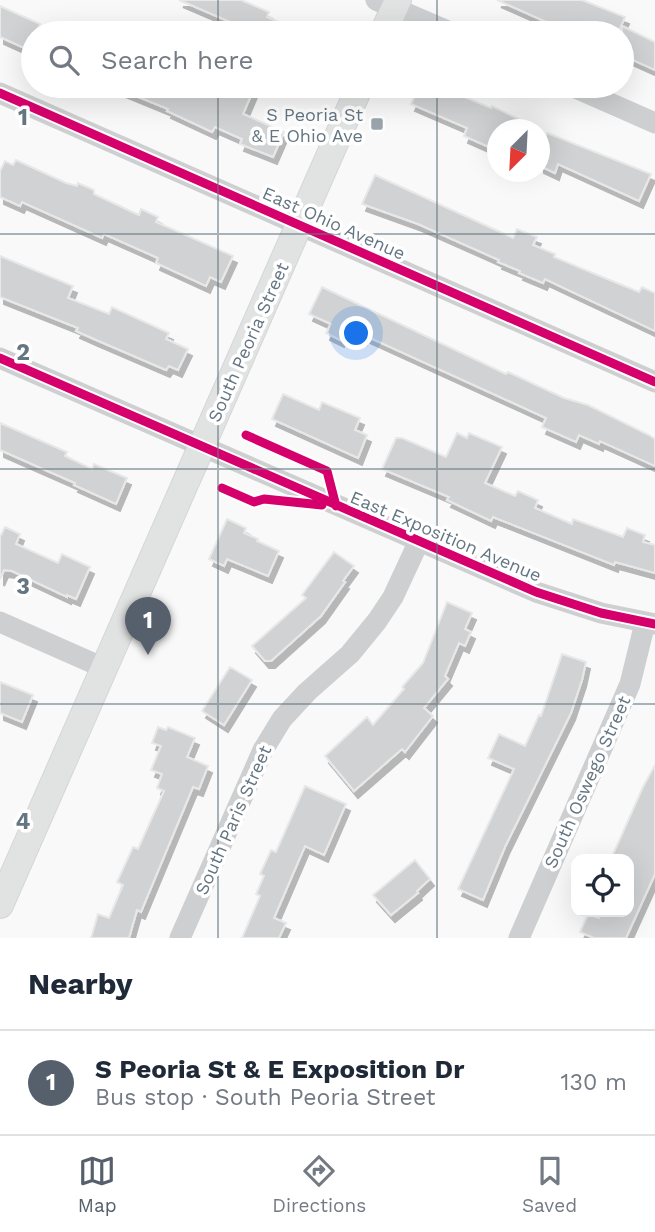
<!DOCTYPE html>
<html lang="en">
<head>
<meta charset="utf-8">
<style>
  :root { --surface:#fff; --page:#f6f6f7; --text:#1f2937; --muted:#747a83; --line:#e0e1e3; --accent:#56606c }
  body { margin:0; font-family:"Work Sans",sans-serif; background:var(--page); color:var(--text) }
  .controls { position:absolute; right:21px; bottom:21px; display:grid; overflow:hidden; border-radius:14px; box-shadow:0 7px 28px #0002 }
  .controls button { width:63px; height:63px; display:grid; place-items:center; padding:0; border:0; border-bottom:2px solid var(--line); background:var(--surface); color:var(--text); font:35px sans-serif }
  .compass { position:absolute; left:487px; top:119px; width:63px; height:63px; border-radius:50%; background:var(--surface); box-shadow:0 7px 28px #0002; rotate:204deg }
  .you { position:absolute; left:357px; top:334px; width:24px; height:24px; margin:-18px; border:5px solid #fff; border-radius:50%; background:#1a73e8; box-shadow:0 0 0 10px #1a73e833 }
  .badge { display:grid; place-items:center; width:46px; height:46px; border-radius:50%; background:var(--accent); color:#fff; font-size:23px; font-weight:700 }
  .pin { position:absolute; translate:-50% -58px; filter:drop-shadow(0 2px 4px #0008) }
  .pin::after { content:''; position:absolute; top:37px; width:24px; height:21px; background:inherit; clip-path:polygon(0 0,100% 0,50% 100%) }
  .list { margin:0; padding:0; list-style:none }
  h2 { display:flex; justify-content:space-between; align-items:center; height:91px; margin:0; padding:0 28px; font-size:30px }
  h2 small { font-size:23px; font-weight:400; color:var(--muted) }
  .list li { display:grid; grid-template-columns:46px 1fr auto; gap:21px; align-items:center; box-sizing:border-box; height:105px; padding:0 28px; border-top:2px solid var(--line) }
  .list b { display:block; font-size:26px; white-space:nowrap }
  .list p { margin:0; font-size:23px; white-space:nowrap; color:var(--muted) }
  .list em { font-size:23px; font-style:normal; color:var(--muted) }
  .icon { flex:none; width:38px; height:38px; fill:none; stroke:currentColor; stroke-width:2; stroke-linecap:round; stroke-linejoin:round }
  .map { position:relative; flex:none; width:655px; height:938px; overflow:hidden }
  .search { position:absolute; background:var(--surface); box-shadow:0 7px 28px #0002; left:21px; right:21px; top:21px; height:77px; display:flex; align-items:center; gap:18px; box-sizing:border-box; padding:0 24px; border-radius:38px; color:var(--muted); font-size:26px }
  .sheet { height:196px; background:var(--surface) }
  nav { display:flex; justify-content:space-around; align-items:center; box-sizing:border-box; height:98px; border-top:2px solid var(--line); background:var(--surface); font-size:19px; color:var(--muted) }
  nav a { display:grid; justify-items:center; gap:4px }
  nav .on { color:var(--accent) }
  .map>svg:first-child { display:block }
  .building { fill:#d0d2d3; stroke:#e8e8e8; stroke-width:2; filter:url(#shadow) }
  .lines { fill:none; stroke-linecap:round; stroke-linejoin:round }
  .major-casing { stroke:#d5d6d7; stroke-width:28 }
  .minor { stroke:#cecfd0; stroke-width:21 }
  .major { stroke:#e1e2e2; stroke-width:26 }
  .cycleway-casing { stroke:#fff; stroke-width:13 }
  .cycleway { stroke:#d6006c; stroke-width:9 }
  .grid { fill:none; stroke:#657683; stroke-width:2; stroke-opacity:0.55 }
  .poi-dot { fill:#99a4ac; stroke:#fff; stroke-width:2.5 }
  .labels { text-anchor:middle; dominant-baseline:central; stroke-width:7; stroke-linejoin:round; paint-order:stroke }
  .poi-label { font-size:18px; fill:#657683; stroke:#fff; text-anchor:end }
  .street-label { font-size:18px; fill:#657683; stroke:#fff }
  .grid-label { font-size:23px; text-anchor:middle; font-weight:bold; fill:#657683; stroke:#fff; stroke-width:7; stroke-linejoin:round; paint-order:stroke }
</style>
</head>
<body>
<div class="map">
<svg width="655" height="938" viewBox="0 0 655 938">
  <defs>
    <filter id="shadow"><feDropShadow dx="4" dy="7" stdDeviation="0" flood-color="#0004"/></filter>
  </defs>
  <rect width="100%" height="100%" fill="#f9f9f9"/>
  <!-- building -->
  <path class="building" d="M179 0H241L269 12 267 17 304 33H256Z
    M497 0H582L625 17 618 33H571Z
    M0 6 40 24 36 33H33L29 50 0 37Z
    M622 26 655 42V70L622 55Z
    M112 86H255L243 114 284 132 273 157 240 144 242 139 215 127 212 132 167 111 168 109Z
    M419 86H438L491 108 492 106 540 130H498V151L464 136 467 128 411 104Z
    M547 133 651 174 639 201 558 164 555 173 540 166V150Z
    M16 160 66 183 77 186 78 183 94 190V194L139 215 141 209 158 217 156 222 233 256 221 282 210 277 206 286 156 263 158 258 104 234 102 238 22 202 20 206 0 197V171L5 161 13 165Z
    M375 175 509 236 513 238 517 229 537 237 533 245 555 254 554 257 595 274 639 292 642 287 655 293V331L545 279 543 283 519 273 520 271 498 262 499 260 418 224 362 204Z
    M0 256 73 286 68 298 109 314 112 307 169 333 166 339 188 349 178 370 169 366 166 370 94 339 76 331 78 328 0 297Z
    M322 287 506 374 508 372 564 398 588 405 649 435 655 439V466L600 441 599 444 579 435 576 442 542 427 546 418 364 335 363 338 345 329 340 340 326 333 331 324 309 314Z
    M283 394 319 410 322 402 360 418 355 430 367 435 358 458 272 419Z
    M0 423 67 452 65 456 92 469 94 464 127 478 116 504 74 485 75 483 0 450Z
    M457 433 467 438 469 433 502 447 485 483 515 496 518 491 538 500 535 508 572 524 573 519 623 537 627 528 645 535 643 542 655 545V573L615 562 614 565 493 517 491 521 447 500 449 497 382 469 396 438H402L446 457Z
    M227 519 246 528 244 533 258 539 257 541 279 551 268 576 227 559 224 566 209 559Z
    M5 527 20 534 16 544 58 563 62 554 90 567 76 599 67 595V597L12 571 4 570 0 579V537Z
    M334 552 354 566 343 581 345 582 321 616 271 661H265L252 646 306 598 302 595Z
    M447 602 472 613 465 629 471 632 465 646 459 643 445 676 448 679 424 708 433 716 405 752 402 749 354 791 325 756 367 717 373 725 404 689 402 687 423 663Z
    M562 654 586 662 582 680 571 713 505 847 483 900 458 889 514 769 488 758 499 734 525 746 539 715 541 716Z
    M230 667 252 680 224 725 202 711Z
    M0 682 33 695 22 722 0 713Z
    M158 727 166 730 168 727 195 738 187 757 208 766 199 789 193 787 141 912 137 910 129 938H91L98 914 109 918 123 885 117 882 133 847 138 849 164 791 157 788 162 774 151 770 161 746 152 743Z
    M655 765V874L626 938H594L580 932 588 914 599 918 602 912H629V859H611L643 787Z
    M305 786 346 804 324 855 305 846 274 918 286 923 279 938H242L260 896 256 894 264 876 260 874 271 850 276 852Z
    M415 860 430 879 417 891 418 893 391 915 373 895Z"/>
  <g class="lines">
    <defs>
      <path id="major" d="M383 33 398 0
        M0 905 360 86"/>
    </defs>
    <!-- major casing -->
    <use href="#major" class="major-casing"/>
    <!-- minor -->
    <path class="minor" d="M376 0 452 33
      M571 86 655 123
      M0 93 655 382
      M0 358 536 592 601 613 655 624
      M0 622 104 668
      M180 938 263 750 282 719 307 692 350 654 377 621 393 597 419 541
      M519 938 630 684 645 623"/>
    <!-- major -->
    <use href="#major" class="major"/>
    <defs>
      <path id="cycleway" d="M0 93 655 382
        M0 358 536 592 601 613 655 624
        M246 435 327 471 336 506
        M222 488 254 502 264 499 322 505"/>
    </defs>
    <!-- cycleway casing -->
    <use href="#cycleway" class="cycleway-casing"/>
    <!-- cycleway -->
    <use href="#cycleway" class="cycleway"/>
  </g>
  <!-- grid -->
  <path class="grid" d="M218 0V33M437 0V33M218 86V938M437 86V938M0 234H655M0 469H655M0 704H655"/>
  <!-- markers -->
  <rect class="poi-dot" x="370" y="117" width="14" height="14" rx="3.5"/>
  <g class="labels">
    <!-- poi labels -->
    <g class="poi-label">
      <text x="363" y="114">S Peoria St<tspan x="363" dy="21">&amp; E Ohio Ave</tspan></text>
    </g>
    <!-- street labels -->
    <g class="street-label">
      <text transform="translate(334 223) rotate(24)">East Ohio Avenue</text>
      <text transform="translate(248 342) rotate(-66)">South Peoria Street</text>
      <text transform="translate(446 536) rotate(23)">East Exposition Avenue</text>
      <text transform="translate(587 782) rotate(-66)">South Oswego Street</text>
      <text transform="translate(233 820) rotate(-66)">South Paris Street</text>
    </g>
  </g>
  <g class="grid-label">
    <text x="23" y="125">1</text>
    <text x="23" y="360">2</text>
    <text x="23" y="594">3</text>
    <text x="23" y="829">4</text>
  </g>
</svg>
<div class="controls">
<button><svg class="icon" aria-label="locate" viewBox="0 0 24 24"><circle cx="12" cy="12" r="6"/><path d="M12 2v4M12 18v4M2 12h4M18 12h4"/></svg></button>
</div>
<svg class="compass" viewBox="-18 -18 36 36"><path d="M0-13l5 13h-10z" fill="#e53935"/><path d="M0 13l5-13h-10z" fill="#747a83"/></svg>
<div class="you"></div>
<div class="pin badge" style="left:148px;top:655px">1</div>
<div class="search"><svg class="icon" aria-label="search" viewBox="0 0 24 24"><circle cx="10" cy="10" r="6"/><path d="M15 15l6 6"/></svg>Search here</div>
</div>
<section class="sheet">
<h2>Nearby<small></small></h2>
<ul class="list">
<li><span class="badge">1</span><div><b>S Peoria St &amp; E Exposition Dr</b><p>Bus stop · South Peoria Street</p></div><em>130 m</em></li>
</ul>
</section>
<nav>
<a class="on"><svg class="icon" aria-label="map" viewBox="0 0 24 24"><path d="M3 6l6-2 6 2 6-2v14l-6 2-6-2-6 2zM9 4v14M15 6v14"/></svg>Map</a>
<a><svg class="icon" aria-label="directions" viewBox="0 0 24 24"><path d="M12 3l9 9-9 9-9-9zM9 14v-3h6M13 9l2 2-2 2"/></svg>Directions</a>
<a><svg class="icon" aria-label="saved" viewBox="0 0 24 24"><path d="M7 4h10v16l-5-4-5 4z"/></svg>Saved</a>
</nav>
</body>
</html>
